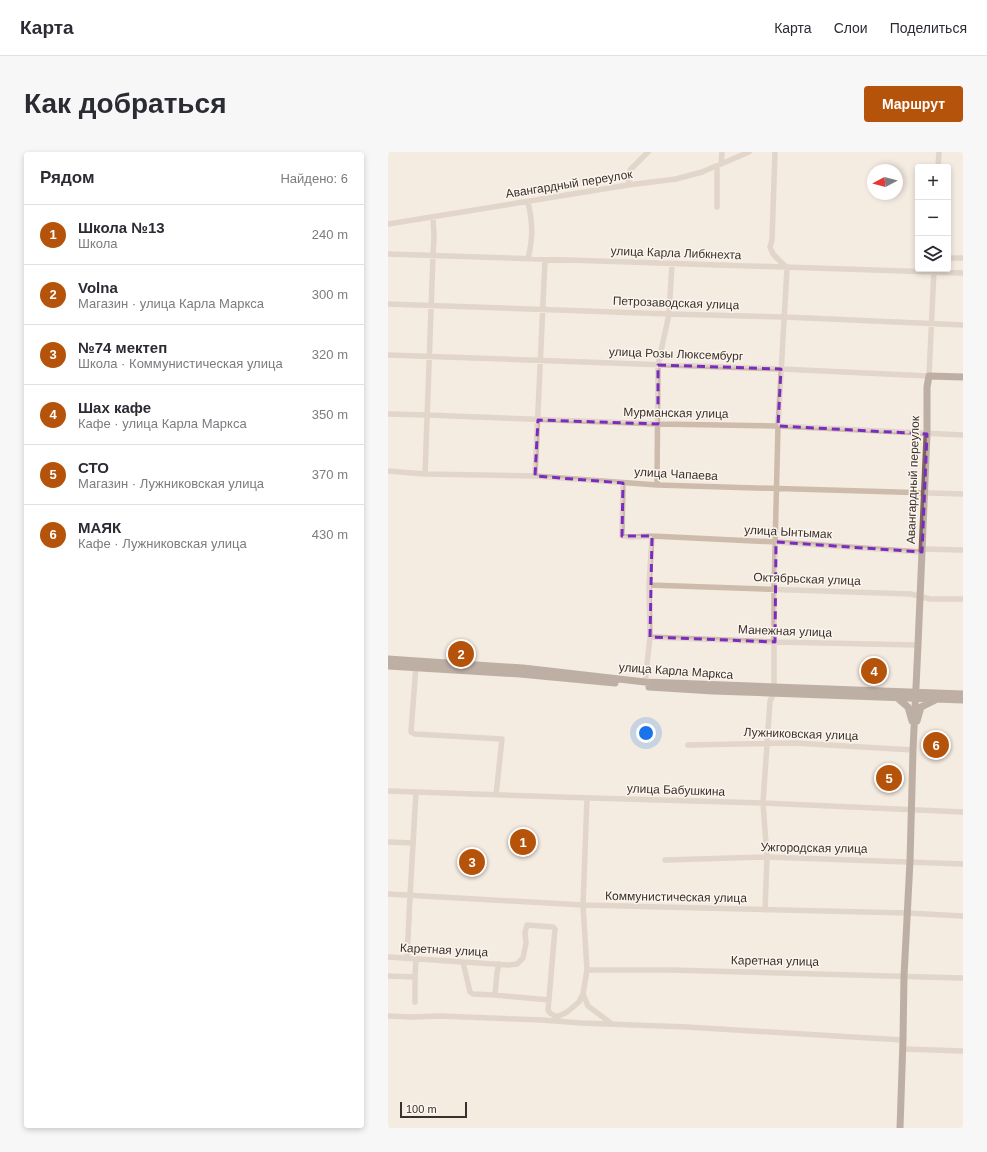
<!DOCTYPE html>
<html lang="ru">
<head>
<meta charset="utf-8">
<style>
  :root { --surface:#fff; --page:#f7f7f7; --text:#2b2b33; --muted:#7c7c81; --line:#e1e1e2; --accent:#b45309 }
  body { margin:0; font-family:Arial,sans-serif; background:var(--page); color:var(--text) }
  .controls { position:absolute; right:12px; top:12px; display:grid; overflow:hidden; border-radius:4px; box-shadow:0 2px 6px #0003 }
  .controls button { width:36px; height:36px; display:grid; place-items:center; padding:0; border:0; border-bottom:1px solid var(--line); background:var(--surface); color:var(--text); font:20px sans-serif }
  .compass { position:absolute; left:479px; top:12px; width:36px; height:36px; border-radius:50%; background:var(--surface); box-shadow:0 2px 6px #0003; rotate:263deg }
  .scale { position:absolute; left:12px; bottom:10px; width:67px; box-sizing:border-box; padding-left:4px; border:2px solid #3b302b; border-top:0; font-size:11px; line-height:14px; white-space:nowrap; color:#3b302b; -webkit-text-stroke:3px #fbf5ee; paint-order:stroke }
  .you { position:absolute; left:258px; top:581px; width:14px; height:14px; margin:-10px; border:3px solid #fff; border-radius:50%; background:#1a73e8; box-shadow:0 0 0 6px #1a73e833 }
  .badge { display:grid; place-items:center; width:26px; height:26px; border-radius:50%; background:var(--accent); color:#fff; font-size:13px; font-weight:700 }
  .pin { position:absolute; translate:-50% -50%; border:2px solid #fff; box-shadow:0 1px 4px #0006 }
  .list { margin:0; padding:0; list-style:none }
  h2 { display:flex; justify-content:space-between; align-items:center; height:52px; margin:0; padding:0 16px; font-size:17px }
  h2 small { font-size:13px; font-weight:400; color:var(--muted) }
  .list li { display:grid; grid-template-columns:26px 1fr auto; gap:12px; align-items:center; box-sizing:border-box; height:60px; padding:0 16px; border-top:1px solid var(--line) }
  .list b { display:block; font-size:15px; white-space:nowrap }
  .list p { margin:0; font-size:13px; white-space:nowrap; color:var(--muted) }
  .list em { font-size:13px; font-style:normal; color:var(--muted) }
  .icon { flex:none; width:22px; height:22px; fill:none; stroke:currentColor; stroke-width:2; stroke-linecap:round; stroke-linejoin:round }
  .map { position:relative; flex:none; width:575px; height:976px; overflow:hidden; border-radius:4px }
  header { display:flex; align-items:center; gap:24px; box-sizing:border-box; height:56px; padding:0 20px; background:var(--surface); border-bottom:1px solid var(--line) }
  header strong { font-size:19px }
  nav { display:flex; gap:22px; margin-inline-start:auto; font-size:14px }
  .intro { display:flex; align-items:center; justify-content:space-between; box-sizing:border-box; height:96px; padding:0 24px }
  h1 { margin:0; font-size:28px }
  .button { padding:10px 18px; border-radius:4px; background:var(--accent); color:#fff; font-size:14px; font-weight:700 }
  main { display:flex; gap:24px; padding:0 24px }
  aside { flex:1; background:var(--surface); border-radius:4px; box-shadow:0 2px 6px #0003 }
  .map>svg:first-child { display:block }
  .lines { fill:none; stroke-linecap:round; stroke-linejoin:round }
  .minor { stroke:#cdbbac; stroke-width:5.5 }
  .major { stroke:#7d675c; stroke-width:7 }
  .marked { fill:none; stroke:#7b2cbf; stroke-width:3; stroke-dasharray:8 5; stroke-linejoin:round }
  .labels { text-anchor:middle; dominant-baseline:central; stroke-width:3; stroke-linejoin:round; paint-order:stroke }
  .street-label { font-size:12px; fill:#3b302b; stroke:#fbf5ee }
</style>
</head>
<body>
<header>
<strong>Карта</strong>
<nav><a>Карта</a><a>Слои</a><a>Поделиться</a></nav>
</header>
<div class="intro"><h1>Как добраться</h1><a class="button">Маршрут</a></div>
<main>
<aside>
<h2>Рядом<small>Найдено: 6</small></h2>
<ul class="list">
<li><span class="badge">1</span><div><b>Школа №13</b><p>Школа</p></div><em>240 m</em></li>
<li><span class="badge">2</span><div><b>Volna</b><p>Магазин · улица Карла Маркса</p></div><em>300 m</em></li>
<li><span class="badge">3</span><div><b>№74 мектеп</b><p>Школа · Коммунистическая улица</p></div><em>320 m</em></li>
<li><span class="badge">4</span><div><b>Шах кафе</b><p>Кафе · улица Карла Маркса</p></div><em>350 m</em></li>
<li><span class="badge">5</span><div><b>СТО</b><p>Магазин · Лужниковская улица</p></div><em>370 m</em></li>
<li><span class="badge">6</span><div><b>МАЯК</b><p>Кафе · Лужниковская улица</p></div><em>430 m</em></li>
</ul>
</aside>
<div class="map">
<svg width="575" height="976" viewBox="0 0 575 976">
  <rect width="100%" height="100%" fill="#f4ebe1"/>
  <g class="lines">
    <!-- minor -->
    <path class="minor" d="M333 12 334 0
      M329 14V55
      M550 15 551 0
      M240 33 242 18 260 0
      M140 50C145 72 145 85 140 107
      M0 72 240 33 288 27 314 20 361 0
      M0 102 575 121
      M560 106H575
      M0 152 281 162 397 165 575 173
      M0 203 393 217 541 224 546 117
      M0 262 39 263 270 272 390 274 575 283
      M0 319 37 322 147 324 269 333 575 342
      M37 322 45 104 46 84 45 65
      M147 324 157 108
      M235 331 234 384 244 385 264 384 388 390 534 400
      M269 333 270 213 281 162 284 112
      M534 397 575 398
      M261 433 523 442 542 447H575
      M262 485 387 490 530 493
      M28 513 23 580 27 582 114 587 108 643
      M257 530 262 485 261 433 264 384
      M386 535V437L390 274 399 116 385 102 382 95 384 88 387 0
      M300 593 407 591 525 598
      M0 639 203 646 375 651 575 660
      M0 690 25 691
      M277 708 379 705 575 712
      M0 742 195 753 519 761 575 764
      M377 758 379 705 375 651 382 549 386 541
      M0 805 120 813 129 812 135 806 138 791 137 780 139 773 165 775 167 777 160 858 162 861 167 864H171L179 860 191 850 195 842 199 818 195 753 199 646
      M19 806 22 744 28 640
      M75 810 82 840 85 842 107 843
      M111 812 109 820 107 843 161 848
      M199 818H282L575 826
      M0 824 27 825V850
      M27 825 28 807
      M195 842 200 854 224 872
      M0 864 24 865 52 864 154 868 193 871 299 875 515 888
      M515 897 575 899"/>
    <!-- major -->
    <path class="major" d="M0 507 135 516 257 530 575 542
      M0 514 132 522 227 531
      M261 535 325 539 575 548
      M508 545 520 555 524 569
      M529 569 533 555 547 548
      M512 976 515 888 516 824 522 709 525 598 530 493 539 282V235L541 224 575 225"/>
  </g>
  <!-- marked area -->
  <path d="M0 0H575V976H0ZM270 213 393 217 390 274 539 282 534 400 388 390 387 490 262 485 264 384H234L235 331 147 324 150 268 270 272Z" fill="#f4ebe1" fill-opacity=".55" fill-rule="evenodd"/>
  <path class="marked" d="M270 213 393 217 390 274 539 282 534 400 388 390 387 490 262 485 264 384H234L235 331 147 324 150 268 270 272Z"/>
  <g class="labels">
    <!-- street labels -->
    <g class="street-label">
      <text transform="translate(181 32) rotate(-9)">Авангардный переулок</text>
      <text transform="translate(288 101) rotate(2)">улица Карла Либкнехта</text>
      <text transform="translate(288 151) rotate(2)">Петрозаводская улица</text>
      <text transform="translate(288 202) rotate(2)">улица Розы Люксембург</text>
      <text transform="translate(288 261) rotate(1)">Мурманская улица</text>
      <text transform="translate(288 322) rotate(3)">улица Чапаева</text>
      <text transform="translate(525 328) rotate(-88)">Авангардный переулок</text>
      <text transform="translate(400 380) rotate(3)">улица Ынтымак</text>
      <text transform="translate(419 427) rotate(2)">Октябрьская улица</text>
      <text transform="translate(397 479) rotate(2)">Манежная улица</text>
      <text transform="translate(288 519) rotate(4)">улица Карла Маркса</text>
      <text transform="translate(413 582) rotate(2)">Лужниковская улица</text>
      <text transform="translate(288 638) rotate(2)">улица Бабушкина</text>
      <text transform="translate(426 696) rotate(1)">Ужгородская улица</text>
      <text transform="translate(288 745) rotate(1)">Коммунистическая улица</text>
      <text transform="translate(56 798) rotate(3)">Каретная улица</text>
      <text transform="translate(387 809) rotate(1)">Каретная улица</text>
    </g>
  </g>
</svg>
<div class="controls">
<button>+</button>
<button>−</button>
<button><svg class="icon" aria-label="layers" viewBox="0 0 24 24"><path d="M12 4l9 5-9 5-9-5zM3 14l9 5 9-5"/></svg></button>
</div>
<svg class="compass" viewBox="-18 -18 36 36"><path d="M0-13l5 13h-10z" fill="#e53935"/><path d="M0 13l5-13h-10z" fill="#7c7c81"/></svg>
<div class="scale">100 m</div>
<div class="you"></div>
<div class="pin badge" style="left:135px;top:690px">1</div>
<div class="pin badge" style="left:73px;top:502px">2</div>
<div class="pin badge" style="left:84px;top:710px">3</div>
<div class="pin badge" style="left:486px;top:519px">4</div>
<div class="pin badge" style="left:501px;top:626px">5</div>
<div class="pin badge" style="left:548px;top:593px">6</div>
</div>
</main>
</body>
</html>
